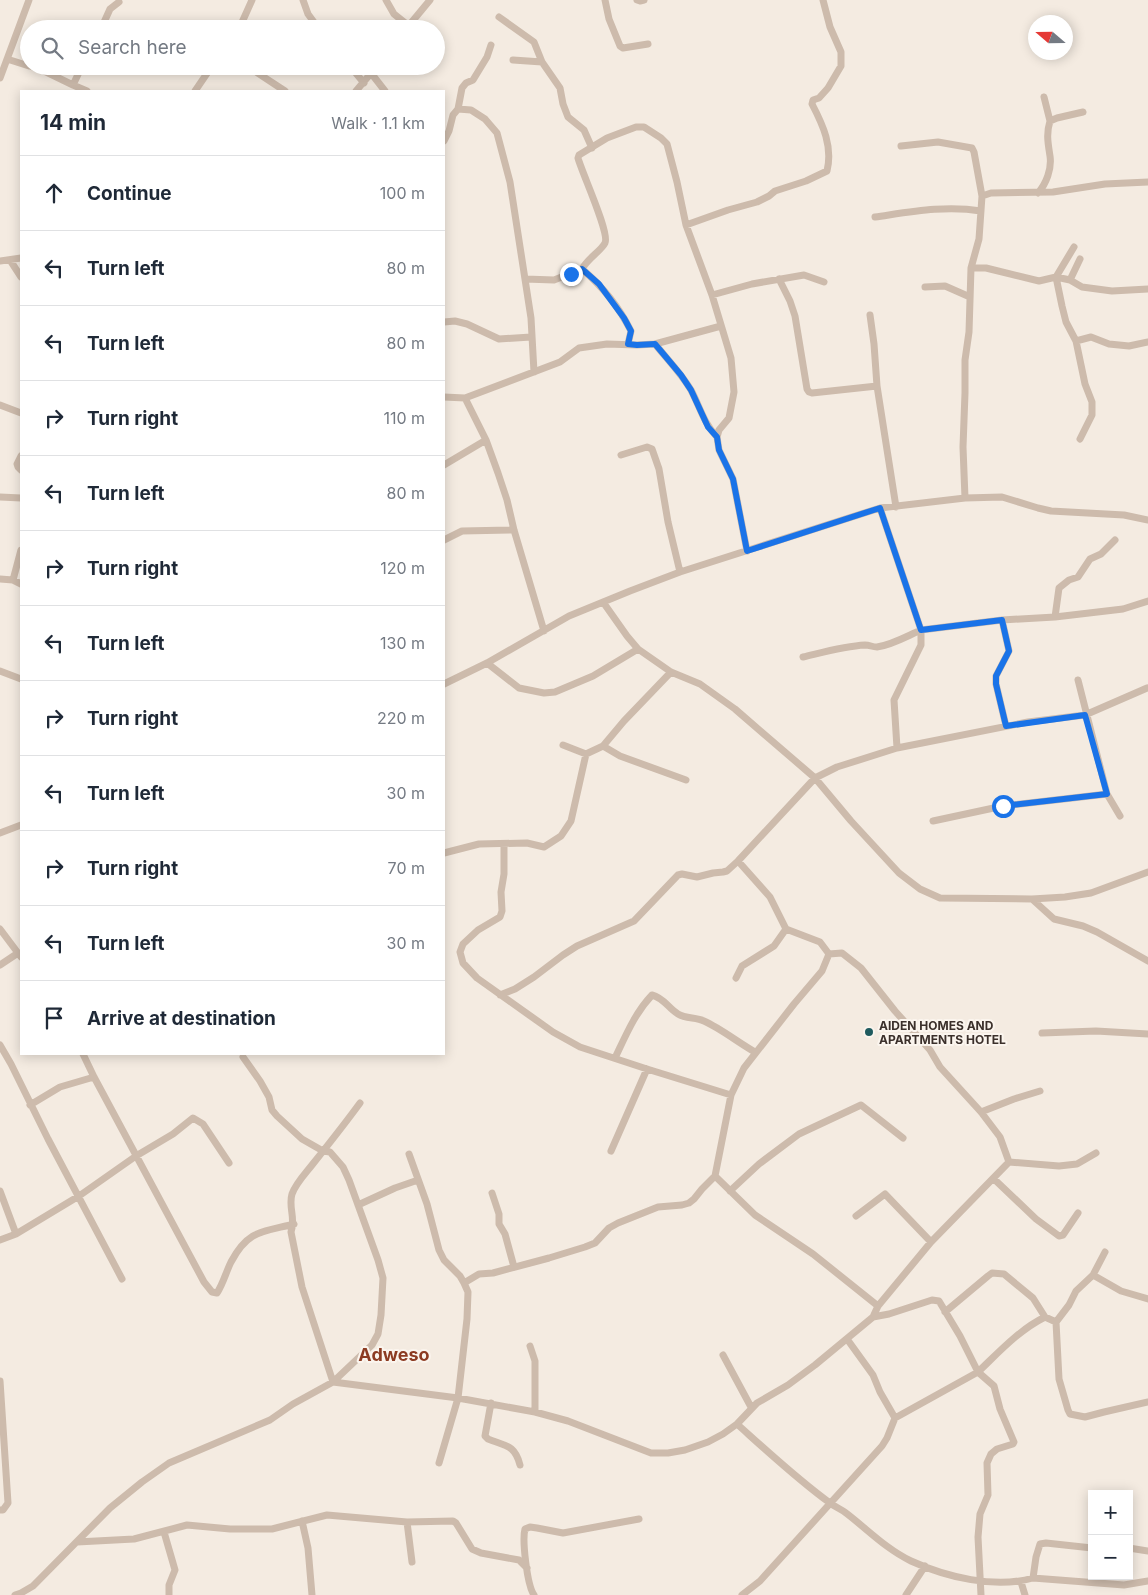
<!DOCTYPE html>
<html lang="en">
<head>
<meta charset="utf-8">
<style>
  :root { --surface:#fff; --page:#f6f6f7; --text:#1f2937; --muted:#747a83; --line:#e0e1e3 }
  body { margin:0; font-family:Inter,sans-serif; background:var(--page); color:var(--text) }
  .controls { position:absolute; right:15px; bottom:15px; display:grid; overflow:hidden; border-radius:0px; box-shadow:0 2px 12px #0003 }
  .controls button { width:45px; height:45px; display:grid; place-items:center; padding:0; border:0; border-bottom:1px solid var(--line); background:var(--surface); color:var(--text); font:25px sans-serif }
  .compass { position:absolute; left:1028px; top:15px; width:45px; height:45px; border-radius:50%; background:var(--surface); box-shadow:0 2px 12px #0003; rotate:290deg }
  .stop { position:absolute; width:15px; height:15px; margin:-11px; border:4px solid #1a73e8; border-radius:50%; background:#fff }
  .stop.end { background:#1a73e8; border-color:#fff; box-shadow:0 1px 5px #0008 }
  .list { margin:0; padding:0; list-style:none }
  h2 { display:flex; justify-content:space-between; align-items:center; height:65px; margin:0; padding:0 20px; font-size:21px }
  h2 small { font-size:16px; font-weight:400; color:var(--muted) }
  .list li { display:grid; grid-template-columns:32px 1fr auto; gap:15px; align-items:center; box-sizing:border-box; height:75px; padding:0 20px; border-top:1px solid var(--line) }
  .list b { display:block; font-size:19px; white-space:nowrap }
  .list em { font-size:16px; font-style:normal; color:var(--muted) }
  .icon { flex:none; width:28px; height:28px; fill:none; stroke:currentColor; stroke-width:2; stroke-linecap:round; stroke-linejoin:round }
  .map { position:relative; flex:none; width:1148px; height:1595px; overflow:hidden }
  .search { position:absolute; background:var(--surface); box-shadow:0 2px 12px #0003; left:20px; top:20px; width:425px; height:55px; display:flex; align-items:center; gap:12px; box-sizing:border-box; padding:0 18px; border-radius:28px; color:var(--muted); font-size:19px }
  .panel { position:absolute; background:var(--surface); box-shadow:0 2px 12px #0003; left:20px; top:90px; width:425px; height:965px; border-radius:0px }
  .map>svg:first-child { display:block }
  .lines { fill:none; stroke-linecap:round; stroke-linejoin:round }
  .street { stroke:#cdbbac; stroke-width:7 }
  .route { stroke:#1a73e8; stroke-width:6 }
  .poi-dot { fill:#1f5a5e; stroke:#fbf5ee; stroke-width:2 }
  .labels { text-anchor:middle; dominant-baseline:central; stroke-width:4; stroke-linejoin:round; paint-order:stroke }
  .poi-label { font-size:12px; font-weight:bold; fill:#3b302b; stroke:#fbf5ee; text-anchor:start }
  .district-label { font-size:18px; font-weight:bold; fill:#8c3b22; stroke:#fbf5ee }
</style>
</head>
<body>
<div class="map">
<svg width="1148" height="1595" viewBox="0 0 1148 1595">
  <rect width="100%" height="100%" fill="#f4ebe1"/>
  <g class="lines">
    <!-- street -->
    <path class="street" d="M303 0 308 14 319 29
      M386 0 394 14 409 26
      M605 0 609 19 620 46 623 48 648 44
      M637 0 640 1 644 0
      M499 17 534 42 542 62
      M101 29 110 9 119 2
      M239 29 252 0
      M406 29 430 0
      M7 59 29 66
      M513 60 542 62 560 88 563 104 568 117 584 130 592 148
      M30 66 42 70 73 85 82 66
      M247 66 285 91
      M350 66 364 83
      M371 73 385 91
      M0 78 29 0
      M73 85 87 91
      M195 91 212 66
      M356 91 377 66
      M1044 97 1050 121
      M458 109 471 110 485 119 497 133 510 182 531 318 534 372
      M444 141 449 131 453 115 458 109 462 88 466 83 473 80 487 57 491 45
      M901 146 938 142 972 148 974 152 982 196 979 239 971 268 969 332 965 360V393L963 447 965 498
      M1038 193C1046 184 1052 169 1050 156 1048 143 1046 134 1050 121L1057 118 1083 112
      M982 196 991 193 1053 192 1105 184 1148 182
      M875 217C910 212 945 205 981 211
      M686 225 728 210 757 202 769 196 775 191 806 181 827 171C833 147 823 125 812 104L813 100 819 98 828 88 841 66V52L830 27 823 0
      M1074 247 1056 277 1062 306 1066 322 1076 341 1085 384 1092 402V415L1080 439
      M10 260 21 277
      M0 261 21 258
      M971 268H986L1039 281 1056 277 1070 280 1082 287 1112 291 1148 289
      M525 279 554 280 582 269
      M779 279 790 301 795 316 807 389 809 392 812 393 877 386
      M1070 280 1080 259
      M925 287 945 286 970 297
      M712 295 752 284 804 275 824 282
      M870 315 874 344 877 386 896 507
      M444 322 455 321 467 324 499 339 531 337
      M1076 341 1091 337 1109 344 1129 346 1148 342
      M628 344 631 331C619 307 602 286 582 269 588 258 601 251 605 243 610 233 582 173 578 158L579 155 607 138 636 127H644L661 138 667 144 677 182 686 225 712 295 731 358 734 392 729 418 719 430 717 437 719 450 733 479 747 551
      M655 344C667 359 681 373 691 390 700 407 703 422 717 437
      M444 397 465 398 560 362 579 348 607 344 637 345 655 344 721 326
      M465 398 486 440 498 473 507 500 514 530 544 631
      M0 405 21 413
      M621 455 647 447 652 449 659 469 668 522 680 572
      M21 456 17 464 18 467 21 470
      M444 465 486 440
      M0 497 21 498
      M444 540 462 531 514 530
      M0 579 13 580 21 584
      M13 580 21 550
      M603 602 627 636 638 649 671 672 700 684 735 709 815 778 851 821 899 873 920 889 940 898 1032 899 1054 919 1083 926 1097 932 1148 961
      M1055 617 1059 588 1069 580 1078 577 1090 559 1101 554 1115 540
      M1002 620 1009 651 996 676V684L1006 726
      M803 657C824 652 845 646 865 645 870 645 872 647 877 647 892 645 907 636 921 630L880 508
      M487 663 519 688 544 693 555 692 593 676 638 649
      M0 671 21 679
      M1078 680 1107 794 1120 816
      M444 684 487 663 569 616 630 591 680 572 880 508 965 498 1002 497 1038 508 1051 511 1124 515 1148 520
      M563 745 586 754 603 746 624 721 671 672
      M603 746 620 756 686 780
      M897 748 894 700 921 645V630L1002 620 1055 617 1123 609 1148 601
      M933 821 1003 806 1107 794
      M0 833 21 825
      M504 844V874L501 892 502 911 500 917 478 930 463 944 460 952 463 963 477 978 553 1032 580 1047 647 1069 731 1095
      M444 853 479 844 527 843 544 847 561 836 571 821 586 754
      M738 861 770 897 786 929 820 942 829 954
      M1032 899 1065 897 1091 893 1148 872
      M0 929 21 957
      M0 965 18 953
      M736 978 742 966 774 946 786 929
      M500 995 515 989 534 977 563 955 577 946 634 921 678 875 682 874 697 877 713 873 723 872 727 871 738 861 815 778 837 767 897 748 1028 722 1085 715 1147 688
      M1042 1033 1096 1031 1148 1034
      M0 1045 11 1064 48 1139 122 1279
      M83 1054 94 1077 204 1282 212 1292 217 1293C223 1284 226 1272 231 1262 248 1230 262 1232 294 1224
      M243 1057 260 1081 269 1097 272 1110 277 1116 302 1139 323 1151 330 1152 343 1167 349 1180 378 1260 383 1278 381 1315 378 1334 372 1345 333 1382 302 1287 291 1232C296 1218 288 1207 292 1194 296 1183 305 1174 312 1165 328 1145 344 1125 360 1103
      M615 1058C626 1035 635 1013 652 995 664 998 668 1008 678 1014 686 1019 696 1017 704 1021 720 1028 739 1043 755 1052
      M30 1105 60 1087 94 1077
      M981 1112 1014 1099 1040 1091
      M611 1151 647 1069
      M409 1154 427 1204 439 1250 444 1260 460 1276 464 1283
      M1009 1162 1059 1166 1077 1164 1096 1153
      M715 1176 755 1215 813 1254 878 1306 873 1317
      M994 1179 1036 1219 1059 1236 1063 1235 1078 1213
      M0 1191 16 1234
      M730 1191 759 1164 799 1134 861 1105 903 1138
      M492 1193 499 1214V1224L505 1234 514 1267
      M358 1205 395 1188 418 1180
      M856 1216 885 1194 931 1242
      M0 1240 16 1234 79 1196 136 1156 173 1134 193 1118 203 1124 229 1163
      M1093 1275 1121 1291 1148 1299
      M945 1312 988 1276 992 1273 1004 1274 1033 1298 1045 1317 1056 1322 1059 1379 1068 1410 1070 1414 1085 1417 1104 1412 1148 1402
      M1056 1322 1069 1305 1076 1291 1093 1275 1105 1252
      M847 1339 873 1375 880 1392 895 1418
      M530 1346 535 1361V1412
      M723 1355 751 1407
      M0 1381 8 1503 3 1510H0
      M491 1403 485 1436 488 1439C506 1446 515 1445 520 1465
      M737 1424C767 1451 797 1479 830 1503 835 1507 841 1509 846 1513 867 1529 886 1549 911 1561 946 1577 995 1589 1033 1578L1124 1585 1148 1581
      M439 1463 458 1398 467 1319 468 1292 464 1283 479 1274 493 1273 549 1258 585 1247 595 1243 609 1228 618 1223 658 1207 682 1205 689 1203 694 1199 702 1189 715 1176 731 1095 744 1068 794 1004 822 971 829 954 842 953 861 968 895 1011 930 1050 940 1067 981 1112 1000 1137 1009 1162 931 1242 878 1306
      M302 1521 308 1548 312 1595
      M407 1522 412 1562
      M164 1532 175 1570 169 1585V1595
      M77 1542 134 1539 187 1525 230 1529H272L327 1515 407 1522 453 1521 456 1523 472 1549 481 1553 519 1560 527 1568
      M1129 1548 1148 1551
      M1033 1578 1036 1557 1040 1544 1046 1543 1092 1548
      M1021 1582 1025 1595
      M15 1595 21 1593 33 1586 110 1508 142 1482 169 1463 270 1420 293 1404 333 1382 458 1398 535 1412 568 1421 651 1453H668L685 1450 708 1442 723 1434 737 1424 757 1403 788 1385 815 1365 873 1317 889 1314 932 1300 939 1301 960 1336 978 1372 895 1418 887 1438 882 1446 760 1581 742 1595
      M534 1595C527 1585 522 1540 525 1529L530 1527 537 1528 563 1533 639 1519
      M906 1595 925 1566
      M981 1595 978 1537 980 1514 988 1495 987 1463 991 1454 997 1449 1013 1444 1014 1442 1000 1409 994 1386 978 1372C999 1352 1019 1330 1045 1317"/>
  </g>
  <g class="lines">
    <!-- route -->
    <path class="route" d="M571 274 582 269 599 284 624 318 631 331 628 344 637 345 655 344 681 375 691 390 708 427 717 437 719 450 733 479 747 551 880 508 921 630 1002 620 1009 651 996 676V684L1006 726 1085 715 1107 794 1003 806"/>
  </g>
  <!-- markers -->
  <circle class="poi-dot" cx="869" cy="1032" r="5"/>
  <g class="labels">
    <!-- poi labels -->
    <g class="poi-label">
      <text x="879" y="1025">AIDEN HOMES AND<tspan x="879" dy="14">APARTMENTS HOTEL</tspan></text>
    </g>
    <!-- district labels -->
    <g class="district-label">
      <text x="394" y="1354">Adweso</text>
    </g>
  </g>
</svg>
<div class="controls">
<button>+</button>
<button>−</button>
</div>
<svg class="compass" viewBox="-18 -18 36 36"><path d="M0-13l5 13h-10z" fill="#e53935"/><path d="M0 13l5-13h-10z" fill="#747a83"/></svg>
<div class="stop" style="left:1003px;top:806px"></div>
<div class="stop end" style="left:571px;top:274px"></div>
<div class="search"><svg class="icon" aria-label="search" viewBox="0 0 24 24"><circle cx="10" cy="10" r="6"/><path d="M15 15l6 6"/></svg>Search here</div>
<section class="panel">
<h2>14 min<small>Walk · 1.1 km</small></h2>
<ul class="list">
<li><svg class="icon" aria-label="ahead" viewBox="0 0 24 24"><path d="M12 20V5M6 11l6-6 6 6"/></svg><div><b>Continue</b></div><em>100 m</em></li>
<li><svg class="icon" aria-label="left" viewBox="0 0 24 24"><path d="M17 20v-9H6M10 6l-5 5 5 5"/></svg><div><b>Turn left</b></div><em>80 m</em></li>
<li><svg class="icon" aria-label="left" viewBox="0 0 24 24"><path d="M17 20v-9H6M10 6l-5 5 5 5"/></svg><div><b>Turn left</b></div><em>80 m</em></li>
<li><svg class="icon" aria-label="right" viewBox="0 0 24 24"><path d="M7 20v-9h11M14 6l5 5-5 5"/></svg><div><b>Turn right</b></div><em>110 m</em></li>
<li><svg class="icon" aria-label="left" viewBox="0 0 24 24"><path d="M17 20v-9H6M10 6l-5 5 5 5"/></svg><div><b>Turn left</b></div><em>80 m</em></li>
<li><svg class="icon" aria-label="right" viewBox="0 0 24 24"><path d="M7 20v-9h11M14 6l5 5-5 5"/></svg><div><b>Turn right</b></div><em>120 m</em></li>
<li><svg class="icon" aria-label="left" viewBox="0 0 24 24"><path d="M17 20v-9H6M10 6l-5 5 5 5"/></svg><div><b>Turn left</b></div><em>130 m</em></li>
<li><svg class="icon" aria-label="right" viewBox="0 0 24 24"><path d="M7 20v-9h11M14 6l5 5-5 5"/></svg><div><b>Turn right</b></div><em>220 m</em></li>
<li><svg class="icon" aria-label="left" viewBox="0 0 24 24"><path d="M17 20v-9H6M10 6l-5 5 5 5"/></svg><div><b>Turn left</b></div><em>30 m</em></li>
<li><svg class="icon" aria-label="right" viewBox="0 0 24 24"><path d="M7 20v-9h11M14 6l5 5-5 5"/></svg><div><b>Turn right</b></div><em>70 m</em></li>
<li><svg class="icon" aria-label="left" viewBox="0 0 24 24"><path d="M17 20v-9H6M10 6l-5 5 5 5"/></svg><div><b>Turn left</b></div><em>30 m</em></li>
<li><svg class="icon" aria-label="arrive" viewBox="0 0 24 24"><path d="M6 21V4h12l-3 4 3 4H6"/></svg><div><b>Arrive at destination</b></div></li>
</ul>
</section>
</div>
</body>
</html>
